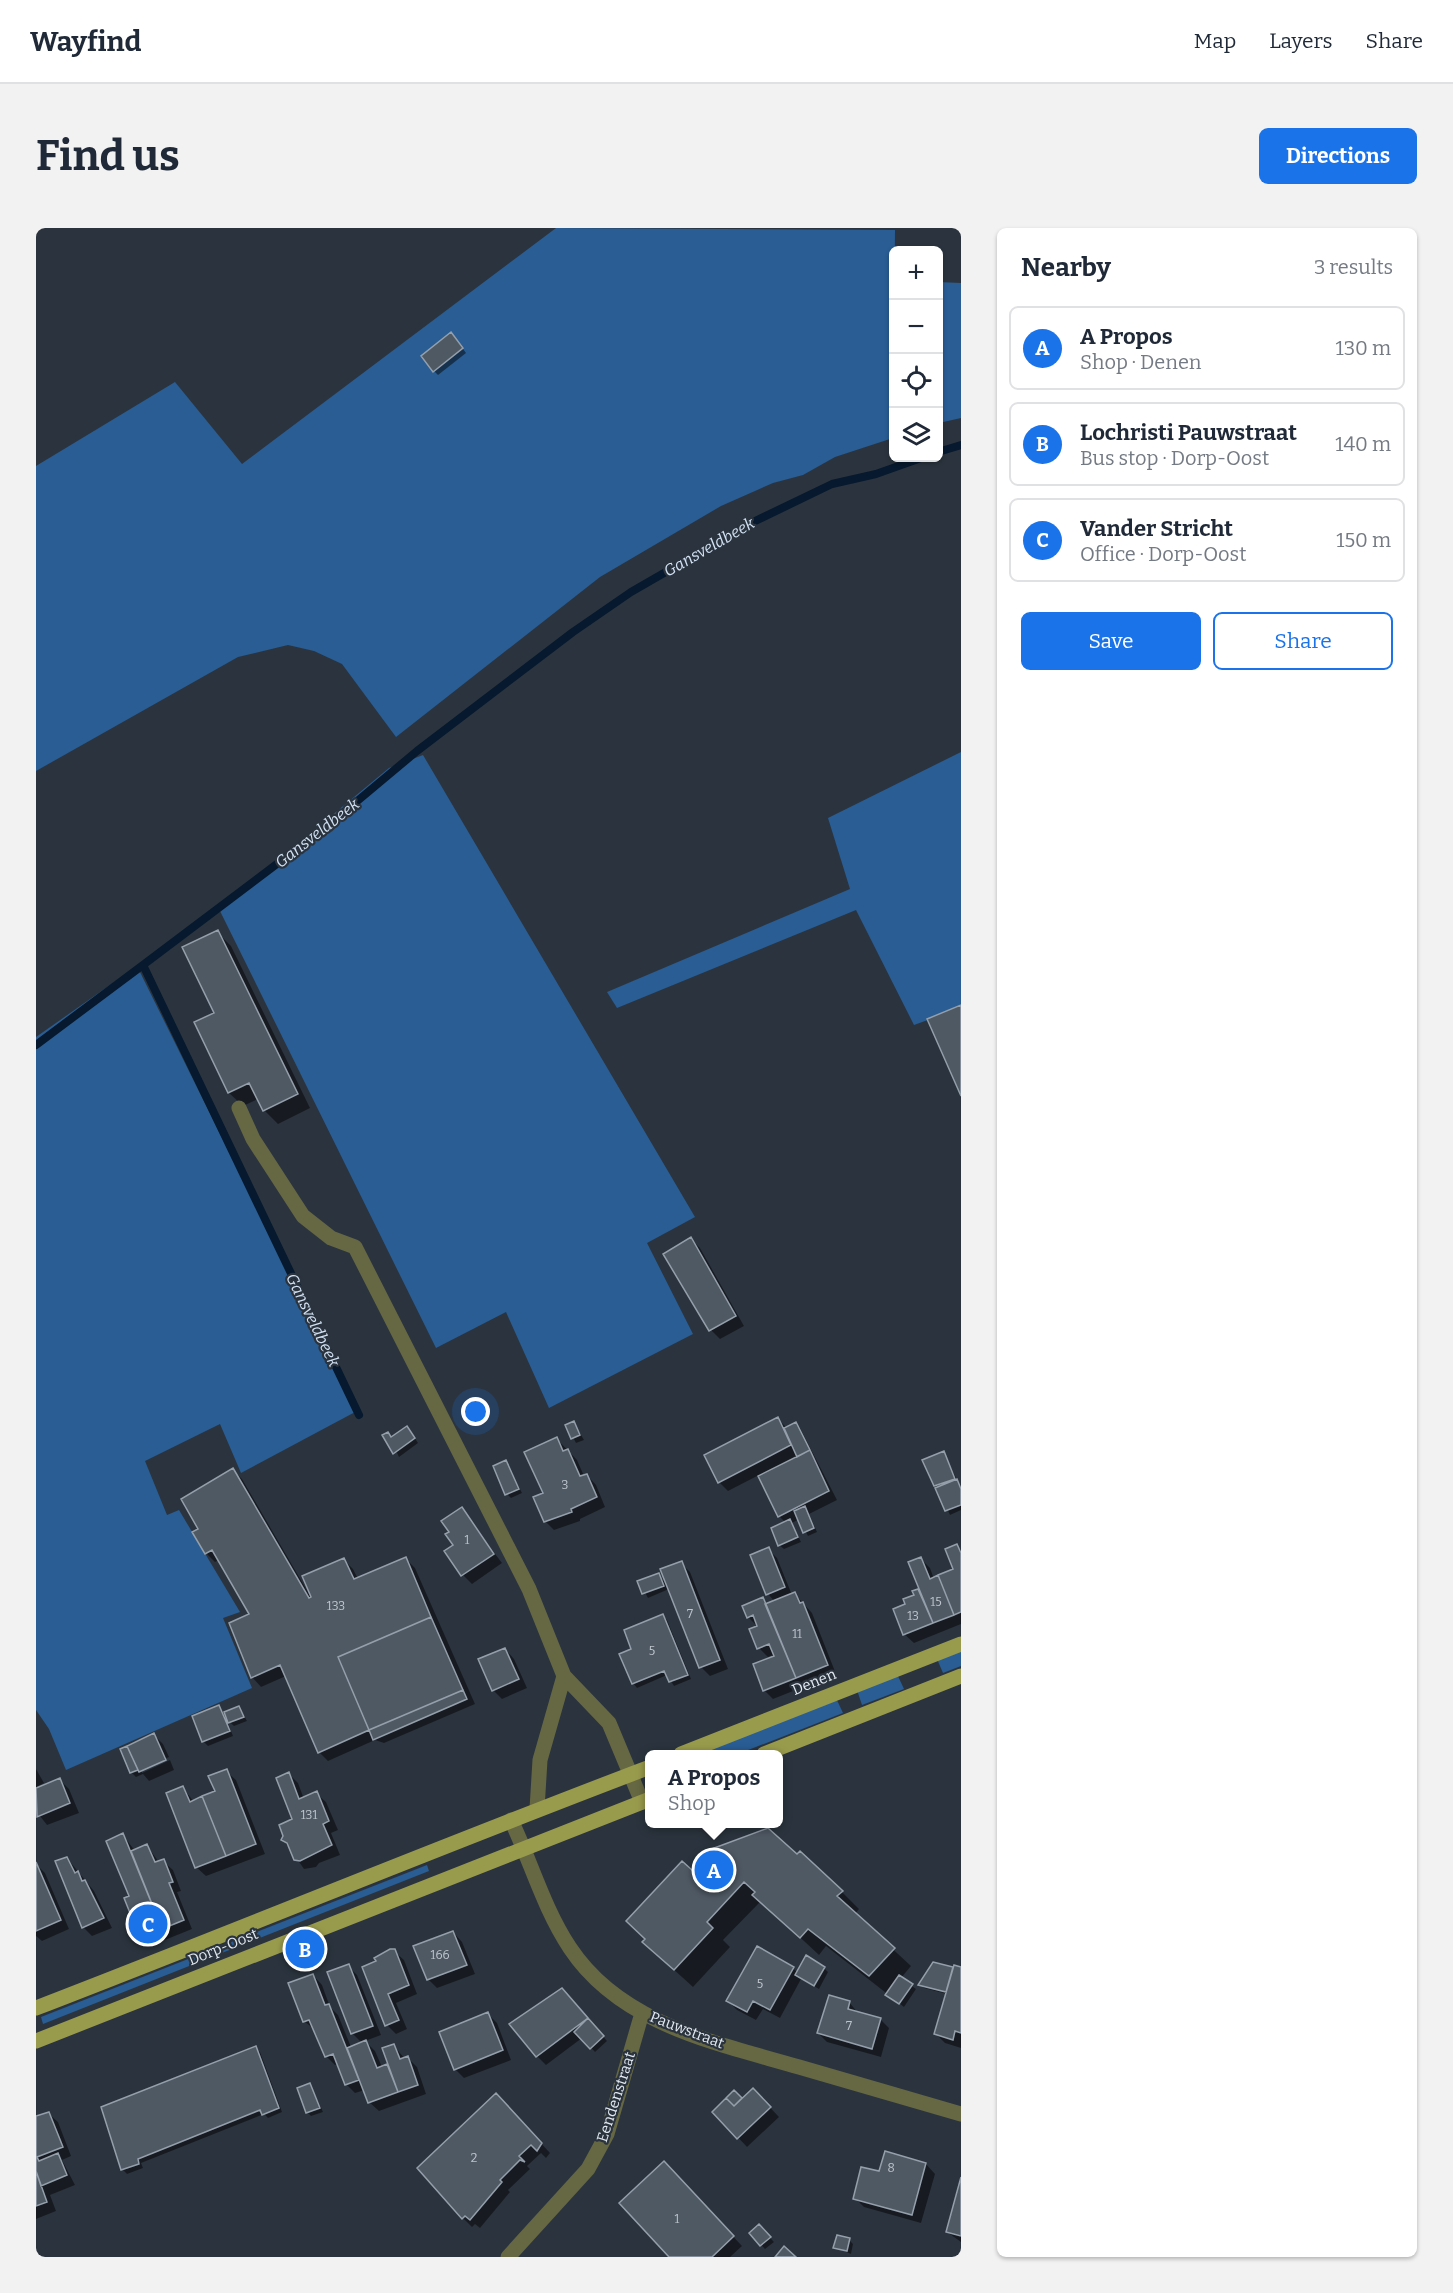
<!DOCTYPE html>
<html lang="en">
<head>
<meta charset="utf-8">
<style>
  :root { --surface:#fff; --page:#f2f2f3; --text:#1f2937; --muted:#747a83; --line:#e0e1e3; --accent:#1a73e8 }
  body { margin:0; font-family:Bitter,serif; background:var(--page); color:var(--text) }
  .controls { position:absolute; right:18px; top:18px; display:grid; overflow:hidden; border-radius:9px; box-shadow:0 2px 4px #0004 }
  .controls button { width:54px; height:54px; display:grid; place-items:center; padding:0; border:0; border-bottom:2px solid var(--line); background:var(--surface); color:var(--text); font:30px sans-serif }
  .you { position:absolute; left:440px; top:1184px; width:21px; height:21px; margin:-15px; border:4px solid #fff; border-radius:50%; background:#1a73e8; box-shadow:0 0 0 9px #1a73e833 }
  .badge { display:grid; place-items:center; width:39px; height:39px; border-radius:50%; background:var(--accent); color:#fff; font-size:20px; font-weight:700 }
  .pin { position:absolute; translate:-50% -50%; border:3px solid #fff; box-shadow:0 2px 6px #0006 }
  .popup { position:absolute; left:609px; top:1522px; width:138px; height:78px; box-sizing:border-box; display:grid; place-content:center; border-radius:9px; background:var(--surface); filter:drop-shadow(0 2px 4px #0005); font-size:20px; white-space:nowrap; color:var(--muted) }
  .popup b { font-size:22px; color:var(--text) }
  .popup::after { content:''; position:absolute; left:50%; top:100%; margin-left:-12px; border:12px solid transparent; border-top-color:var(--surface) }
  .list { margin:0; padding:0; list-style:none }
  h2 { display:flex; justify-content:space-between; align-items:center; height:78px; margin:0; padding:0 24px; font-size:26px }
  h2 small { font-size:20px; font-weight:400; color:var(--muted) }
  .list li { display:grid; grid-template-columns:39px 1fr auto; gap:18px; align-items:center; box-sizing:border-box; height:84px; margin:0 12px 12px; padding:0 12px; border:2px solid var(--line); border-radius:9px }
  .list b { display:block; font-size:22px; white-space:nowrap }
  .list p { margin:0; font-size:20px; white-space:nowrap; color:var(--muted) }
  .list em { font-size:20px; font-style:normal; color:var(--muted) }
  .actions { display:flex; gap:12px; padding:18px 24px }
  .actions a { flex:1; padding:14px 0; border:2px solid var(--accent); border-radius:9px; text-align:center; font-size:21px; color:var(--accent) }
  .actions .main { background:var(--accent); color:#fff }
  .icon { flex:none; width:33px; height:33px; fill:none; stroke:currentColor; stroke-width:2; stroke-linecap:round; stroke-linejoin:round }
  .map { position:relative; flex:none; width:925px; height:2029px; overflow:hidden; border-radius:9px }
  header { display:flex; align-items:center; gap:36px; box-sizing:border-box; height:84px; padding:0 30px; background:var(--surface); border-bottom:2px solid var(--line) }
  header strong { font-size:28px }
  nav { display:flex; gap:33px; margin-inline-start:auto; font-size:21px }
  .intro { display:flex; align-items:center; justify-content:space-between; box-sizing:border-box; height:144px; padding:0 36px }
  h1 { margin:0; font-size:42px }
  .button { padding:15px 27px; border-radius:9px; background:var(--accent); color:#fff; font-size:21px; font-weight:700 }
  main { display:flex; gap:36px; padding:0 36px }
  aside { flex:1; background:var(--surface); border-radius:9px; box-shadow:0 2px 4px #0004 }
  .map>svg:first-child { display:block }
  .green { fill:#295d93 }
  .shadow { fill:#0007 }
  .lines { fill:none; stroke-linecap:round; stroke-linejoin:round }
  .stream { stroke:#06192e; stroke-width:8 }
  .building { fill:#4f5964; stroke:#949fab; stroke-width:1.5 }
  .service { stroke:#666843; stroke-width:15 }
  .minor { stroke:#666843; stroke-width:15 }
  .primary { stroke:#999b4c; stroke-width:15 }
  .labels { text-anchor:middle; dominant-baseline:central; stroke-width:4.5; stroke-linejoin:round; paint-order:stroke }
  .number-label { font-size:12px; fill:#bec5cd }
  .street-label { font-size:15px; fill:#e3e9f0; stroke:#2b343e }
  .water-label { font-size:16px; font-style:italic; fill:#d3e3f5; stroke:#2b343e }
</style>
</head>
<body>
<header>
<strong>Wayfind</strong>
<nav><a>Map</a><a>Layers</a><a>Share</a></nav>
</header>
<div class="intro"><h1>Find us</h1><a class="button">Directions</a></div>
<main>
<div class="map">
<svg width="925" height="2029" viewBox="0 0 925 2029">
  <rect width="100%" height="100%" fill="#2b343e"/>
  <!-- green -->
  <path class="green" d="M520 0 859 2 857 210 799 229 767 247 737 255 685 278 564 349 360 509 306 436 278 423 252 417 202 429 0 543V238L139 154 206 236Z
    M902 54 925 55V190L903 195Z
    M925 524V780L878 797 820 682 581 780 571 764 814 661 792 590Z
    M387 527 659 989 611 1015 657 1106 513 1180 470 1084 400 1120 183 681 353 540Z
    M101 738 321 1183 205 1245 184 1196 109 1233 131 1287 143 1282 204 1384 187 1390 216 1460 30 1542 13 1501 0 1482V809Z
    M925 1421V1438L907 1445 901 1431Z
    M861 1446 868 1461 826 1477 821 1462Z
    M800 1470 807 1485 702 1526H676L674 1521Z
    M391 1637 393 1643 7 1796 5 1789Z"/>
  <!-- shadow -->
  <path class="shadow" d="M419 110 430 125 402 147 398 143Z
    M181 704 195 718 274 880 242 896 228 882 222 871 207 878 193 865 160 795 180 785Z
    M655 1011 664 1020 708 1098 684 1111 675 1102Z
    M742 1191 751 1200 760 1195 764 1200 801 1272 773 1286 781 1304 772 1308 763 1291 756 1295 765 1314 748 1321 743 1317 750 1295 743 1288 723 1247 692 1263 683 1254Z
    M538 1195 548 1212 540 1215 531 1198Z
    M375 1204 382 1215 363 1229 352 1206 356 1210Z
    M521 1211 541 1232 548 1248 551 1247 560 1257 569 1279 544 1291V1293L518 1302 509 1293V1266Z
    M907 1225 925 1259V1282L914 1287 888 1232Z
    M470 1234 486 1265 475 1270 471 1266Z
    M197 1242 206 1251 273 1366 308 1332 317 1341 322 1351 370 1331 379 1340 439 1476 348 1515 339 1512 292 1533 283 1524 250 1448 225 1459 216 1449 215 1387 183 1332 179 1334 170 1325 164 1302Z
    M425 1281 466 1335 436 1356 427 1347 415 1305Z
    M921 1318 925 1322V1396L878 1415 868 1406 871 1377 880 1368 878 1364 883 1362 874 1335 885 1331 894 1340 898 1351 919 1342Z
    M732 1321 741 1330 756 1367 759 1366 776 1385 800 1446 737 1471 728 1462 740 1429 739 1426 732 1429 723 1420 722 1399 712 1389 726 1371 732 1377 739 1374 732 1366Z
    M645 1335 654 1344 692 1441 674 1448 665 1439 633 1361 612 1370 603 1354 622 1347 631 1356Z
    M627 1388 631 1392 655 1451 638 1458 631 1447 601 1460 597 1455V1421Z
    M469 1421 478 1431 491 1460 466 1471 457 1462Z
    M183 1479 188 1486 203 1479 211 1493 198 1498 190 1491 197 1508 172 1518 167 1513Z
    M118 1507 127 1516 133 1529 106 1541V1545L134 1532 138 1542 113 1553 107 1546 100 1549 95 1544 86 1521Z
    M0 1541 8 1555 0 1559Z
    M190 1543 200 1552 229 1626 170 1648 160 1639 147 1560 158 1574 181 1564Z
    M253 1546 262 1555 268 1571 280 1565 290 1574 302 1602 295 1605 304 1627 283 1635 280 1639 268 1641 247 1611 258 1592Z
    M24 1552 33 1561 43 1585 11 1597 0 1583V1562Z
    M87 1607 99 1623 111 1618 123 1634 127 1633 137 1642 145 1663 141 1664 156 1701 114 1718 105 1709 95 1668Z
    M31 1630 58 1663 76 1700 56 1708 47 1699Z
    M0 1636 9 1645 33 1701 6 1713 0 1708Z
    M656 1645 806 1664 823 1681 819 1686 875 1738 865 1750 880 1761 868 1779 790 1718 783 1727 725 1673 687 1712 694 1719 657 1759 626 1731Z
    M417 1704 426 1714 439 1746 401 1760 392 1751Z
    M358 1723 368 1732 381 1766 360 1775 371 1801 360 1806 351 1797 328 1740Z
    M898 1736 925 1741V1820L909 1815 900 1806 911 1766 888 1760 884 1756Z
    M312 1738 321 1747 345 1807 329 1813 339 1823 346 1839 353 1836 358 1818 369 1831 372 1830 381 1839 390 1866 343 1883 333 1874 329 1862 319 1865 310 1856 302 1836 299 1837 290 1828 279 1802 268 1793 277 1747 286 1757 294 1779 302 1787 315 1819 326 1815 317 1806 293 1745Z
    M757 1740 762 1745 788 1740 792 1744 783 1761 765 1751 744 1790 727 1781 720 1792 701 1782 692 1773Z
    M535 1771 571 1813 559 1824 546 1810 510 1837 501 1828Z
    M813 1774 822 1785 844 1791 853 1800 845 1829 791 1814 782 1805Z
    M452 1786 461 1795 475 1832 428 1850 419 1841Z
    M219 1820 224 1824 246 1884 232 1890 228 1886 105 1935 107 1940 91 1946 87 1942 67 1880Z
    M274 1856 287 1884 275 1888 271 1884Z
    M698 1864 706 1872 726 1871 743 1889 711 1919 678 1884Z
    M469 1876 514 1925 510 1930 505 1925 491 1938 494 1941 472 1962 474 1964 444 2000 439 1996 436 1999 427 1990Z
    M12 1885 22 1894 35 1928 26 1932 39 1957 14 1967 20 1983 0 1991V1890Z
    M850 1925 890 1936 899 1946 885 1995 828 1979 819 1970 844 1945Z
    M637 1944 706 2018 694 2029H635Z
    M925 1954V2014L911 2004Z
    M723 1998 738 2014 729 2021 715 2006Z
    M813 2012 817 2016 815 2026 799 2019Z"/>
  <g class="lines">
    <!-- stream -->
    <path class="stream" d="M902 224 925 217
      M0 817 107 737
      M323 1187 107 737 295 595 381 523 537 404 595 364 713 296 796 256 840 246 885 230"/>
  </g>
  <!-- building -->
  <path class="building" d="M415 104 427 120 397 144 385 128Z
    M182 702 262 866 227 883 213 855 192 865 158 794 178 785 146 719Z
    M925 777V868L891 791Z
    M655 1009 700 1088 673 1103 627 1026Z
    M742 1189 755 1217 682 1255 668 1227Z
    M538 1193 544 1207 535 1211 529 1197Z
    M760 1194 774 1222 761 1229 748 1200Z
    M371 1198 379 1210 357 1226 346 1207 352 1204 355 1209Z
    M521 1209 527 1223 532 1221 544 1248 551 1246 561 1269 535 1281 536 1284 508 1294 497 1269 507 1265 488 1224Z
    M774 1222 793 1263 742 1289 722 1248Z
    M908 1223 919 1251 898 1258 886 1232Z
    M470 1232 483 1261 469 1267 457 1238Z
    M197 1240 273 1370 275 1369 266 1348 308 1330 318 1351 370 1329 395 1389 302 1429 333 1502 282 1525 244 1437 215 1450 193 1395 213 1386 176 1322 169 1326 156 1304 162 1301 145 1271Z
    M921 1251 925 1261V1277L909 1283 899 1260Z
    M769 1278 778 1300 767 1305 758 1283Z
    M426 1279 458 1326 425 1348 408 1323 417 1317 409 1306 413 1304 405 1293Z
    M754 1291 762 1309 742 1318 735 1300Z
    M921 1316 925 1325V1384L918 1387 902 1347 917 1341 909 1321Z
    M733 1319 749 1359 730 1367 714 1327Z
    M885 1329 894 1351 902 1347 918 1387 897 1395 872 1334Z
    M646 1333 684 1432 663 1440 624 1341Z
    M623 1345 628 1358 606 1366 601 1353Z
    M882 1361 897 1395 867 1407 857 1381 869 1376 867 1371 878 1367 876 1363Z
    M759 1364 764 1375 767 1374 792 1437 760 1450 729 1376Z
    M727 1369 760 1450 727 1463 717 1436 738 1428 733 1416 721 1421 713 1401 721 1398 717 1387 711 1390 706 1378Z
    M627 1386 652 1447 633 1454 628 1443 596 1456 583 1426 595 1421 588 1402Z
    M395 1389 427 1462 333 1502 302 1429Z
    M469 1420 483 1451 456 1463 442 1431Z
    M427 1462 431 1471 337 1512 333 1502Z
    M183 1477 194 1503 166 1514 156 1488Z
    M203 1478 208 1489 192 1495 188 1484Z
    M118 1505 130 1532 103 1544 91 1518Z
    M91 1518 102 1542 94 1545 84 1521Z
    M191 1541 220 1616 190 1628 166 1568 179 1563 172 1548Z
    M253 1544 263 1571 281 1563 293 1593 287 1596 296 1617 264 1633 258 1632 251 1615 245 1612 247 1608 243 1597 256 1591 240 1550Z
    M24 1550 34 1575 1 1589 0 1560Z
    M147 1558 154 1574 166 1568 190 1628 159 1640 130 1565Z
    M732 1600 761 1626 764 1623 807 1663 801 1668 859 1720 833 1748 772 1701 764 1710 716 1667 719 1664 708 1654 671 1694 677 1700 638 1742 606 1714 609 1711 590 1693 646 1633 656 1642 673 1622Z
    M87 1605 126 1701 104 1710 88 1670 93 1668 70 1613Z
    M111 1616 119 1634 128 1631 137 1654 133 1655 148 1692 126 1701 95 1623Z
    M31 1629 39 1645 42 1643 46 1653 49 1652 68 1690 46 1700 19 1633Z
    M0 1634 25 1692 0 1703Z
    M417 1703 431 1737 391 1752 377 1718Z
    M721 1718 758 1739 734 1782 717 1773 711 1784 690 1773Z
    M354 1721H359L373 1757 352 1766 363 1792 349 1798 326 1739 340 1733 338 1730Z
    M770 1727 789 1739 778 1758 759 1747Z
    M897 1734 917 1739 910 1764 882 1757Z
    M313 1736 337 1798 315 1806 291 1744Z
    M918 1737 925 1739V1805L919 1803 917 1812 898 1806Z
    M277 1746 289 1777 293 1776 323 1852 309 1857 297 1826 289 1829 273 1792 267 1794 252 1755Z
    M863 1747 877 1756 863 1776 849 1767Z
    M526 1760 552 1790 500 1829 473 1796Z
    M793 1767 814 1773 812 1781 845 1790 836 1821 781 1805Z
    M452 1784 467 1822 418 1842 403 1804Z
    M552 1790 568 1808 554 1821 538 1804Z
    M330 1812 341 1840 351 1836 362 1864 332 1875 311 1820Z
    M358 1816 364 1831 372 1828 382 1857 362 1864 346 1820Z
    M220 1818 243 1880 226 1887 224 1882 102 1931 103 1936 85 1942 65 1879Z
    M274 1855 284 1880 270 1885 261 1860Z
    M717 1860 735 1879 701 1911 676 1884 690 1870 698 1878Z
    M698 1862 706 1870 698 1878 690 1870Z
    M460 1865 506 1915 501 1923 495 1917 483 1928 489 1934 484 1932 464 1952 466 1954 434 1992 429 1988 426 1991 381 1940Z
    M13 1884 27 1919 1 1929 3 1933 22 1925 31 1947 5 1958 0 1943V1888Z
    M849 1923 890 1935 876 1987 817 1971 825 1939 843 1943Z
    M628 1933 698 2008 676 2029H633L583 1975Z
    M0 1943 11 1974 0 1978Z
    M925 1949V2008L910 2004Z
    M723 1996 735 2009 724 2018 713 2005Z
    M801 2007 814 2010 811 2023 797 2020Z
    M748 2018 760 2029H739Z"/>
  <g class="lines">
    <!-- service -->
    <path class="service" d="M203 880 217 911 267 988 295 1010 319 1019 493 1361 528 1448 504 1532 501 1581
      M528 1448 573 1495 606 1574"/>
    <!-- minor -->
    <path class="minor" d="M475 1592C495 1634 508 1681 534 1720 585 1797 681 1815 763 1839 817 1855 871 1870 925 1886
      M472 2029 552 1941 571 1906 606 1785"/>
    <!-- primary -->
    <path class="primary" d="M645 1526 925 1416
      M728 1526 925 1448
      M0 1780C205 1701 408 1617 614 1539
      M0 1813 614 1571"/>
  </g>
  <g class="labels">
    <!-- number labels -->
    <g class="number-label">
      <text x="529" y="1257">3</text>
      <text x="431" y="1312">1</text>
      <text x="900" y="1374">15</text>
      <text x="300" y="1378">133</text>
      <text x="654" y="1386">7</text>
      <text x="877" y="1388">13</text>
      <text x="761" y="1406">11</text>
      <text x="616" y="1423">5</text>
      <text x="273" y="1587">131</text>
      <text x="404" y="1727">166</text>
      <text x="724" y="1756">5</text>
      <text x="813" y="1798">7</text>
      <text x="438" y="1930">2</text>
      <text x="855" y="1940">8</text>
      <text x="641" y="1991">1</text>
    </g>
    <!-- street labels -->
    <g class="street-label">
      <text transform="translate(778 1454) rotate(-22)">Denen</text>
      <text transform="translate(187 1719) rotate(-22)">Dorp-Oost</text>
      <text transform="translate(651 1802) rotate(21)">Pauwstraat</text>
      <text transform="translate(580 1869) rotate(-72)">Eendenstraat</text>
    </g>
    <!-- water labels -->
    <g class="water-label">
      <text transform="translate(673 319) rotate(-30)">Gansveldbeek</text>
      <text transform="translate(281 605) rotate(-38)">Gansveldbeek</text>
      <text transform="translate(277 1092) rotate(64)">Gansveldbeek</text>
    </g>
  </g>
</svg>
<div class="controls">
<button>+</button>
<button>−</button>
<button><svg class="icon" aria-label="locate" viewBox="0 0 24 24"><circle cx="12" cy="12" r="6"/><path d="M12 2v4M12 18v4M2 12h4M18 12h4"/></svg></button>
<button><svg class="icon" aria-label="layers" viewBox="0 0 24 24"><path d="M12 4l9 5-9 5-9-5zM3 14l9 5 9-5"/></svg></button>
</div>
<div class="you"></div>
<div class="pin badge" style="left:678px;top:1642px">A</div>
<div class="popup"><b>A Propos</b>Shop</div>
<div class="pin badge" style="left:269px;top:1721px">B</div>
<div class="pin badge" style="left:112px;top:1696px">C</div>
</div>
<aside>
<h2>Nearby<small>3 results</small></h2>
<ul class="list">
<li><span class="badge">A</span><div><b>A Propos</b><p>Shop · Denen</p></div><em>130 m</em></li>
<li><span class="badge">B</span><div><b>Lochristi Pauwstraat</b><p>Bus stop · Dorp-Oost</p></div><em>140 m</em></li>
<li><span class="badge">C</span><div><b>Vander Stricht</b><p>Office · Dorp-Oost</p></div><em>150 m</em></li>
</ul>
<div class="actions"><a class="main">Save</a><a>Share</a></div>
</aside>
</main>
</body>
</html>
